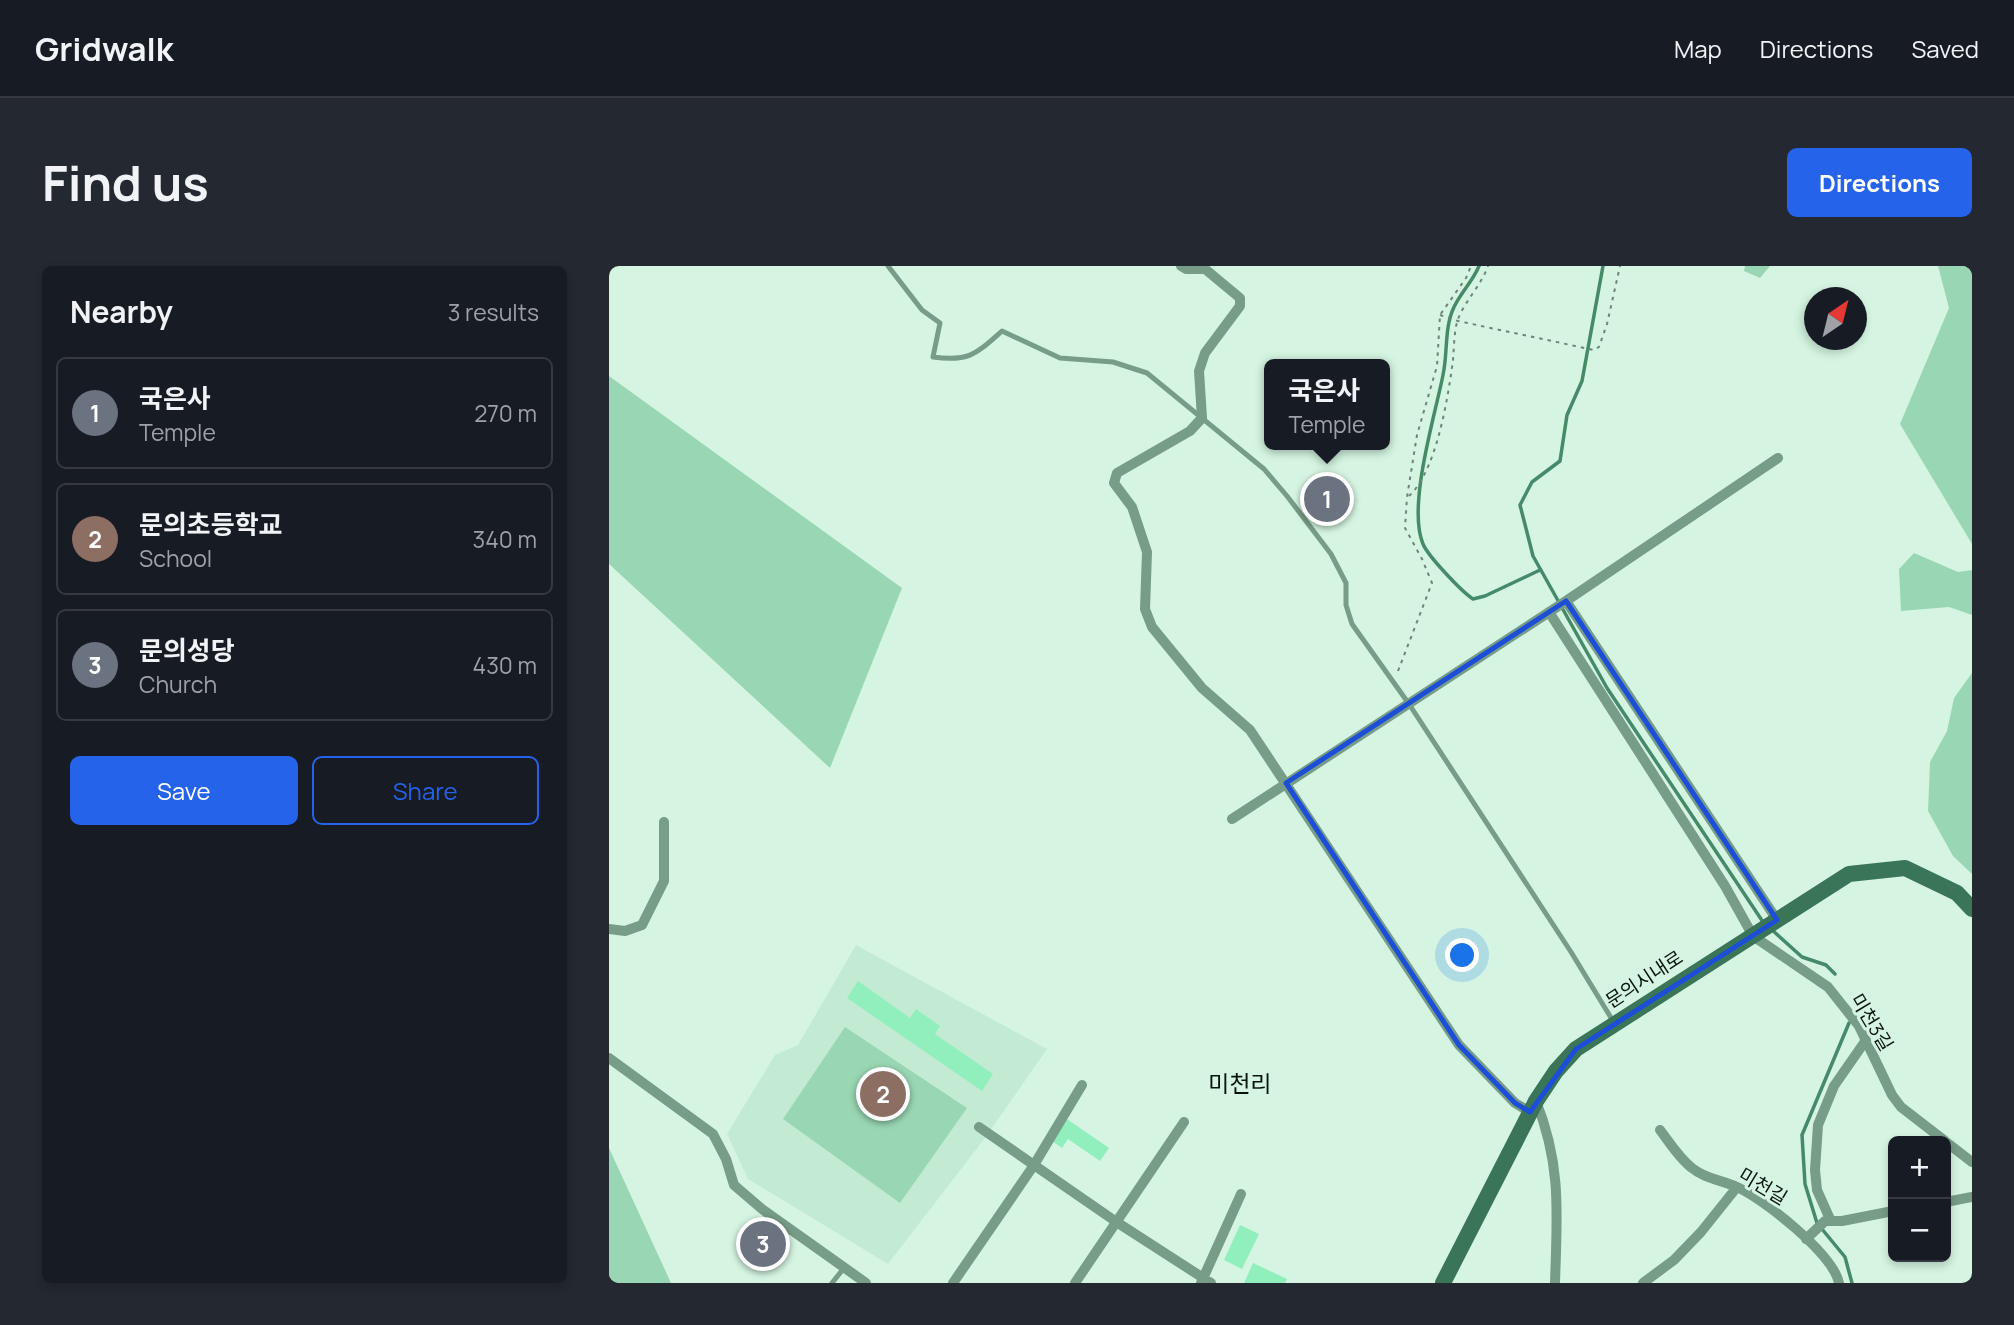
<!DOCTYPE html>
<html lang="en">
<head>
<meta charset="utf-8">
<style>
  :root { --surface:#171b24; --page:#242831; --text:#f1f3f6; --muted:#9ea1a6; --line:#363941; --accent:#2563eb }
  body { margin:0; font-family:Manrope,"Noto Sans KR",sans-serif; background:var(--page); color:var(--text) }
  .controls { position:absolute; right:21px; bottom:21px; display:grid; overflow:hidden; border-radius:10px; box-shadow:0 4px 10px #0003 }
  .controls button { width:63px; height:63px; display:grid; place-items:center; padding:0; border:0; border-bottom:2px solid var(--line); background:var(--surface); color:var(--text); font:35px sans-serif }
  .compass { position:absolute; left:1195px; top:21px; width:63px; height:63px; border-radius:50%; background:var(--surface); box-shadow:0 4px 10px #0003; rotate:35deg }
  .you { position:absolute; left:854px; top:690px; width:24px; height:24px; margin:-18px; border:5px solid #fff; border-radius:50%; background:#1a73e8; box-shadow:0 0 0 10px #1a73e833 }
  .badge { display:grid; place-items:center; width:46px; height:46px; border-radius:50%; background:var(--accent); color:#fff; font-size:23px; font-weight:700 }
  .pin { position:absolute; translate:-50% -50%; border:4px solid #fff; box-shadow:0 2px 7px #0006 }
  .popup { position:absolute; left:655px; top:93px; width:126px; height:91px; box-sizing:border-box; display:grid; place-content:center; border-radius:10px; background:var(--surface); filter:drop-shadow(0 2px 5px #0005); font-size:23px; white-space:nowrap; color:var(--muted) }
  .popup b { font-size:26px; color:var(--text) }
  .popup::after { content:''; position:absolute; left:50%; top:100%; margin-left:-14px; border:14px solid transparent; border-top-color:var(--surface) }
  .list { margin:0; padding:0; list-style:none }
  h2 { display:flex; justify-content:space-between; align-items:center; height:91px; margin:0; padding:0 28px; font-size:30px }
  h2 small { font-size:23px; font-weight:400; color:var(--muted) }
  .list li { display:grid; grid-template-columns:46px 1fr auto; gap:21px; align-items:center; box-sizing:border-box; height:112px; margin:0 14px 14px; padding:0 14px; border:2px solid var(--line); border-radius:10px }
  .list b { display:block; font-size:26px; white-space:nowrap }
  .list p { margin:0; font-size:23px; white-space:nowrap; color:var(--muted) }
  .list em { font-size:23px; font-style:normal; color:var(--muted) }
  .actions { display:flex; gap:14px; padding:21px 28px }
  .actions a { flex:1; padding:16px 0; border:2px solid var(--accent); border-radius:10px; text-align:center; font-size:24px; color:var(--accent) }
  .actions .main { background:var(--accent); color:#fff }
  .map { position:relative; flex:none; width:1363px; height:1017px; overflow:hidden; border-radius:10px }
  header { display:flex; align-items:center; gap:42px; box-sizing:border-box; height:98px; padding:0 35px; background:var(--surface); border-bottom:2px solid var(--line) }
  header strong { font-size:33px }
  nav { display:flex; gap:38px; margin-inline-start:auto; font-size:24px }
  .intro { display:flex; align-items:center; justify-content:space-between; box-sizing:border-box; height:168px; padding:0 42px }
  h1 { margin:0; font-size:49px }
  .button { padding:18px 32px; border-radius:10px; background:var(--accent); color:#fff; font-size:24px; font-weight:700 }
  main { display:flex; gap:42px; padding:0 42px }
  aside { flex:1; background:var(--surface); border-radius:10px; box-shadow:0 4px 10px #0003 }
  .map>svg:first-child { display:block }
  .built { fill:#c3ebd4 }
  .green { fill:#99d7b4 }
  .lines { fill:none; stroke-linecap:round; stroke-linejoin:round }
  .stream { stroke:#458b68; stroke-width:3.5 }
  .building { fill:#90efbd }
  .path { stroke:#6f8478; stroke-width:2; stroke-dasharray:3.5 5; stroke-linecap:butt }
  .lane { stroke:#779c87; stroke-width:5 }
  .street { stroke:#779c87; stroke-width:10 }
  .secondary { stroke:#3a7557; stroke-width:16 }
  .marked { fill:none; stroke:#1d4ed8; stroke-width:5; stroke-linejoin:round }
  .labels { text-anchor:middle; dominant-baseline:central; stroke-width:6; stroke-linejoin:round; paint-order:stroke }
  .street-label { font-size:19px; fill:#08130d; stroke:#d5f5e2 }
  .quarter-label { font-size:23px; fill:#08130d; stroke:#d5f5e2 }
</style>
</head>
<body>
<header>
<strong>Gridwalk</strong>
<nav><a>Map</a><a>Directions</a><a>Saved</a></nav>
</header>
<div class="intro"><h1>Find us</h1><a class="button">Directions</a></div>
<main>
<aside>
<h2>Nearby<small>3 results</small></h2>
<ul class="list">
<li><span class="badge" style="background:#6b7280">1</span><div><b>국은사</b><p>Temple</p></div><em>270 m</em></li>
<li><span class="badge" style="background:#8d6e63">2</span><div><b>문의초등학교</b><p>School</p></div><em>340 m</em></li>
<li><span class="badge" style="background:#6b7280">3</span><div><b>문의성당</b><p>Church</p></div><em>430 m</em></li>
</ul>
<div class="actions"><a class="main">Save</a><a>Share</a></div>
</aside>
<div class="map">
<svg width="1363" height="1017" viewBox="0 0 1363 1017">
  <rect width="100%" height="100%" fill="#d5f5e2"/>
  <!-- built -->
  <path class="built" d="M247 679 438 783 376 872 279 998 139 913 118 868 166 789 189 779Z"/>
  <!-- green -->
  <path class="green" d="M1136 0H1161L1151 12 1135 5Z
    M1329 0H1363V278L1291 158 1340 42Z
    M0 110 293 322 221 502 0 298Z
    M1305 287 1349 306 1363 304V349L1340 341 1292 345 1290 303Z
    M1363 407V608L1344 590 1319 545 1321 496 1338 465 1345 432Z
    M236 761 358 842 291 937 174 853Z
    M0 882 62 1017H0Z"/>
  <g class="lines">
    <!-- stream -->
    <path class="stream" d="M870 0C864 15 852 26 845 41 835 62 839 86 834 109 826 150 798 240 814 278 819 290 852 325 864 333L876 330 931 304
      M994 0 973 115 958 149 951 195 923 216 911 239 924 290 998 422 1154 656
      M1162 663 1193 691 1217 699 1226 708
      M1240 757 1193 869 1196 918 1208 957 1236 991 1243 1017"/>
  </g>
  <!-- building -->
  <path class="building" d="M249 715 301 752 307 743 331 760 326 768 384 808 373 825 238 732Z
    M455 851 500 882 491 895 459 873 453 882 440 873Z
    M142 957 177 981 165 999 130 975Z
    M631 959 650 968 633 1003 615 994Z
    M644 997 678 1013 676 1017H635Z"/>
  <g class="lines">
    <!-- path -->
    <path class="path" d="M831 49 849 55 985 84 990 81 998 58 1011 0
      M800 230C828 204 839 131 844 94 845 82 845 68 848 56 854 37 872 20 879 0
      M789 405 823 317 813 293 796 262 798 231 808 169 828 100 831 49 857 12 862 0"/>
    <!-- lane -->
    <path class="lane" d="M279 0 313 44 331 57 324 91C360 96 367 88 393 65L451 92 504 96 538 107 655 203 678 230 722 288 737 317V339L743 358 800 438 962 686 1004 755
      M223 1017 235 1002"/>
    <!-- street -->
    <path class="street" d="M572 0 577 3H596L631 32V40L596 87 590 105 593 152 581 165 508 207 505 217 523 241 538 286 536 343 543 361 593 422 641 464 850 779 906 837 921 846
      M957 335 1168 654
      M940 346 1116 620 1144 670 1219 721 1250 760 1283 829 1292 841 1336 875
      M623 553 954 337 1169 192
      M0 663 16 665 33 659 55 615V556
      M0 792 104 868 117 893 125 919 153 943 257 1017
      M927 835C953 900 948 949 946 1017
      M370 861 509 957 602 1017
      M1051 864C1061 877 1070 892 1083 902 1096 913 1113 914 1128 921 1155 933 1224 988 1230 1017
      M1337 876 1363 896
      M1337 936 1363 931
      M1221 953 1208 924 1206 904 1209 859 1225 820 1257 774
      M1197 973 1216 955H1233L1284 945
      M344 1017 425 899 473 819
      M466 1017 575 856
      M592 1017 632 928
      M1034 1017 1065 994 1092 966 1128 921"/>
    <!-- secondary -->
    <path class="secondary" d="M834 1017 927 835 947 805 967 783 1240 608 1296 602 1348 627 1363 643"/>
  </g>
  <!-- marked area -->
  <path class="marked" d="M957 335 1168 654 967 783 921 846 906 837 850 779 677 517Z"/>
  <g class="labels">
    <!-- street labels -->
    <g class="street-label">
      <text transform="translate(1035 713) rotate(-33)">문의시내로</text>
      <text transform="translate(1263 756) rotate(59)">미천3길</text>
      <text transform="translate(1154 920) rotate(31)">미천길</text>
    </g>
    <!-- quarter labels -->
    <g class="quarter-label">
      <text x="631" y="817">미천리</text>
    </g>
  </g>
</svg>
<div class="controls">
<button>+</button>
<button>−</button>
</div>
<svg class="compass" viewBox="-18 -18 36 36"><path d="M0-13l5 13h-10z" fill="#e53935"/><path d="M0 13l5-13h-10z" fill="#9ea1a6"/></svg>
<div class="you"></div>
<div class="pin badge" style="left:718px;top:233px;background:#6b7280">1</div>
<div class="popup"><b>국은사</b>Temple</div>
<div class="pin badge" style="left:274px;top:828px;background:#8d6e63">2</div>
<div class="pin badge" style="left:154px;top:978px;background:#6b7280">3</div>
</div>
</main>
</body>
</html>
